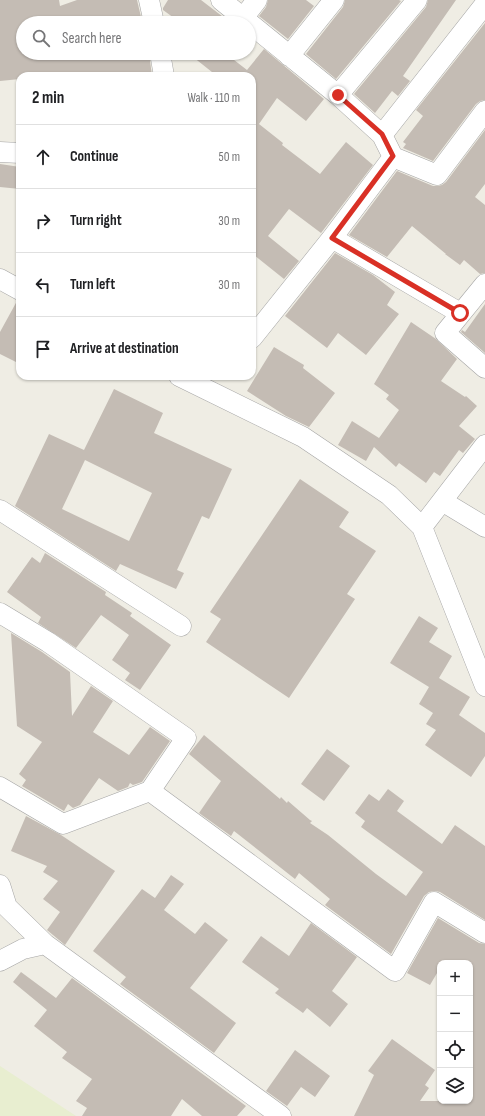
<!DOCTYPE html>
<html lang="en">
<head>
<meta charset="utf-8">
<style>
  :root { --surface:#fff; --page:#f6f6f6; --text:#202124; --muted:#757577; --line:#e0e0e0 }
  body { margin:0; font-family:"Sofia Sans Condensed",sans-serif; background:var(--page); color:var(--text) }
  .controls { position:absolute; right:12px; bottom:12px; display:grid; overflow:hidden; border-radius:8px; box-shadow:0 1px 3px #0004 }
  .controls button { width:36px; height:36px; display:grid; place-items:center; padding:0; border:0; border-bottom:1px solid var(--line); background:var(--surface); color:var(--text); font:20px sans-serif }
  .stop { position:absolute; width:12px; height:12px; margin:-9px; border:3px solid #d93025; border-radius:50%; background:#fff }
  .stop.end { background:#d93025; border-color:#fff; box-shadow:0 1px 4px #0008 }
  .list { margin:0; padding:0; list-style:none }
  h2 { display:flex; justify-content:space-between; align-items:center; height:52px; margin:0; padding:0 16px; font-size:17px }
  h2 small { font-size:13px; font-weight:400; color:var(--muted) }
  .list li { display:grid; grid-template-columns:26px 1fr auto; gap:12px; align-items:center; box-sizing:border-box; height:64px; padding:0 16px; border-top:1px solid var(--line) }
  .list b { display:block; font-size:15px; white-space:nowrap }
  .list em { font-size:13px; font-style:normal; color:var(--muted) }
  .icon { flex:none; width:22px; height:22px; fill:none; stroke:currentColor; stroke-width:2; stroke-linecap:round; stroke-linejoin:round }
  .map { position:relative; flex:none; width:485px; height:1116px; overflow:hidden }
  .search { position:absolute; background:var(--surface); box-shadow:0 1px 3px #0004; left:16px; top:16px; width:240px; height:44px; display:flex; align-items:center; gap:10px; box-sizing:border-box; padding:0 14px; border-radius:22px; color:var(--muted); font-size:15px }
  .panel { position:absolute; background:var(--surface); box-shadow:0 1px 3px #0004; left:16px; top:72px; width:240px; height:308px; border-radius:12px }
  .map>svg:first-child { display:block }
  .farmland { fill:#e8eed0 }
  .building { fill:#c4bcb4; fill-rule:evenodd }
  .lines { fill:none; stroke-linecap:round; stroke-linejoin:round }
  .minor-casing { stroke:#a5a5a5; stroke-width:21 }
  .minor { stroke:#fff; stroke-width:20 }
  .route { stroke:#d93025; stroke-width:5 }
</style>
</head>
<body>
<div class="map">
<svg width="485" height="1116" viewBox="0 0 485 1116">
  <rect width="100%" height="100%" fill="#efede4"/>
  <!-- farmland -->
  <path class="farmland" d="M0 1066 76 1116H0Z"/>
  <!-- building -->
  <path class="building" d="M0 0H59L60 6 77 0H137L141 17 130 23H23V53H149L152 76H20V79L0 81Z
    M168 0H201L231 23H181L163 10V8Z
    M268 0H306L314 6 288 39 259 16 266 7Z
    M345 0H399L401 1 336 79 306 54 343 7Z
    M428 0H456L403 76 410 81 398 96 392 91 375 113 354 94 426 7Z
    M485 23V100L480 101 476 104 433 161 403 148 406 144 403 142 423 116 416 110Z
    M264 49 324 99 306 121 277 98 259 124 283 143 282 145 320 174 346 142 373 165 321 233 289 209 268 236 299 261 284 279 254 255 252 258V76H217L188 53H225L247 70Z
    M485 130V184L475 197 485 205V273L480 274 464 260 460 265 445 254H446L412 226 387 257 349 235 397 171 433 186H437L442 185 446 182Z
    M0 164 20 167V189L0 187Z
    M335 253 373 275 395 292 387 305 399 314 366 355 338 333 327 348 285 316Z
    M17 301H20V364L0 354V332Z
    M485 304V353L461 332 462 330 465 332Z
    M411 322 436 339 457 359 441 381 465 397 466 396 477 406 459 426 475 439 463 453 459 450 440 476 434 472 426 483 399 463 396 467 374 447 366 461 338 445 352 421 379 438 399 410 386 399 389 395 374 384Z
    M274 347 304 365 303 368 335 393 309 427 286 416 247 391Z
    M114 389 163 413 154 433 232 469 209 519 202 516 177 570 184 573 176 589 120 564 116 571 15 506 49 434 84 450ZM85 460 152 493 129 541 62 509Z
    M300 479 349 512 339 527 376 551 347 594 355 599 289 698 206 642 221 619 210 612Z
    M45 553 106 592 105 595 132 613 130 616 171 645 140 690 125 680 130 673 112 660 129 635 101 615 76 648 38 623 41 617 7 592 32 557 40 563Z
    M419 616 438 628 429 642 452 656 439 678 470 697 459 715 485 733V756L471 777 425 745 436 730 426 724 433 713 419 704 429 687 390 663Z
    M11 633 42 652 70 672 72 716 91 686 113 701 93 732 129 755 150 727 170 741 142 782 133 785 130 783 128 787 118 791 99 778 80 805 73 808 68 804 64 811 22 786 26 780 19 774 42 742 17 726Z
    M204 735 280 799 281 797 287 803 288 801 310 820 312 821 310 823 328 835 376 874 406 896 423 872 361 827 365 821 355 813 369 794 379 801 388 789 404 801 397 811 442 844 455 825 485 846V920L440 892 435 891 429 892 424 896 391 954 325 905 330 899 299 873 295 879 234 831 231 836 199 813 221 781 189 754Z
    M327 749 350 766 324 801 301 784Z
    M26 816 61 835 115 871 65 945 47 930 60 912 43 899 58 881 43 872 47 866 11 851Z
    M171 875 184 884 164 910 195 934 205 922 228 940 190 988 236 1023 214 1053 120 984 126 977 93 951 142 889 155 898Z
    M438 918 479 943 485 944V1116H354L374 1075 368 1071 392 1039 435 1070 425 1085 429 1088 420 1101H470V963H440V968L430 985 407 973Z
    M311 923 357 957 332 991 348 1004 330 1027 307 1008 303 1013 275 993 279 989 242 962 261 936 289 956Z
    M21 972 56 998 72 978 246 1106 237 1116H202L182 1099 171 1116H82L87 1108 76 1101 92 1079 62 1058 67 1052 34 1026 47 1010 13 982Z
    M295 1050 330 1076 315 1097 301 1087 287 1106 266 1091Z"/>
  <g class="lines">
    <defs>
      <path id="minor" d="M149 0 154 23
        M221 0 338 95 382 135 393 157
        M243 18 257 0
        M160 53 164 76
        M289 56 334 0
        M338 95 417 0
        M382 135 485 4
        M0 152 20 153
        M332 238 460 313
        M0 279 20 290
        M485 284 445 333 485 368
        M252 338 332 238 393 157 437 175 485 111
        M179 376 303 437 389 495 422 527 485 686
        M442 501 485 527
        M0 510 181 626
        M422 527 485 445
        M0 613 48 642 186 738 150 791 63 824 0 787
        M150 791 395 971 434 902 485 933
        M0 885 7 907 45 944
        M0 961 23 949 45 944 281 1116"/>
    </defs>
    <!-- minor casing -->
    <use href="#minor" class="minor-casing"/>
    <!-- minor -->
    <use href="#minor" class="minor"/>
  </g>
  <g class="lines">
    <!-- route -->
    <path class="route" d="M338 95 382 134 393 156 332 238 460 313"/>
  </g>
</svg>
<div class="controls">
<button>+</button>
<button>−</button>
<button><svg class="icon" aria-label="locate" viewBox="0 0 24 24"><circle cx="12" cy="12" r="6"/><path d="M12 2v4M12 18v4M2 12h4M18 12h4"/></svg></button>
<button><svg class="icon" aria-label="layers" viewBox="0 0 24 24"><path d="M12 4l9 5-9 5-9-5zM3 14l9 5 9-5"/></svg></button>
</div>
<div class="stop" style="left:460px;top:313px"></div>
<div class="stop end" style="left:338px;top:95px"></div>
<div class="search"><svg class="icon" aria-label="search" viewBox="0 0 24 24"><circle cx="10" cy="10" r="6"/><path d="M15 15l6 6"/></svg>Search here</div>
<section class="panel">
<h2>2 min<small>Walk · 110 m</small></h2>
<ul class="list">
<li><svg class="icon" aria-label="ahead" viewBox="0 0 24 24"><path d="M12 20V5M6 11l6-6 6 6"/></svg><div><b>Continue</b></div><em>50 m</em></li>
<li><svg class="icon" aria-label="right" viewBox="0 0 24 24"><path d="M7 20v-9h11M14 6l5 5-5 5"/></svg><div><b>Turn right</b></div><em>30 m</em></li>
<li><svg class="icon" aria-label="left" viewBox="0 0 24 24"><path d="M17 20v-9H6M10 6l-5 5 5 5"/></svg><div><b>Turn left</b></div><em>30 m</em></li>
<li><svg class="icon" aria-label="arrive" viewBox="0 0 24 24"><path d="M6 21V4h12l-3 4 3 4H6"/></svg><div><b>Arrive at destination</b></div></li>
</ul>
</section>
</div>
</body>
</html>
